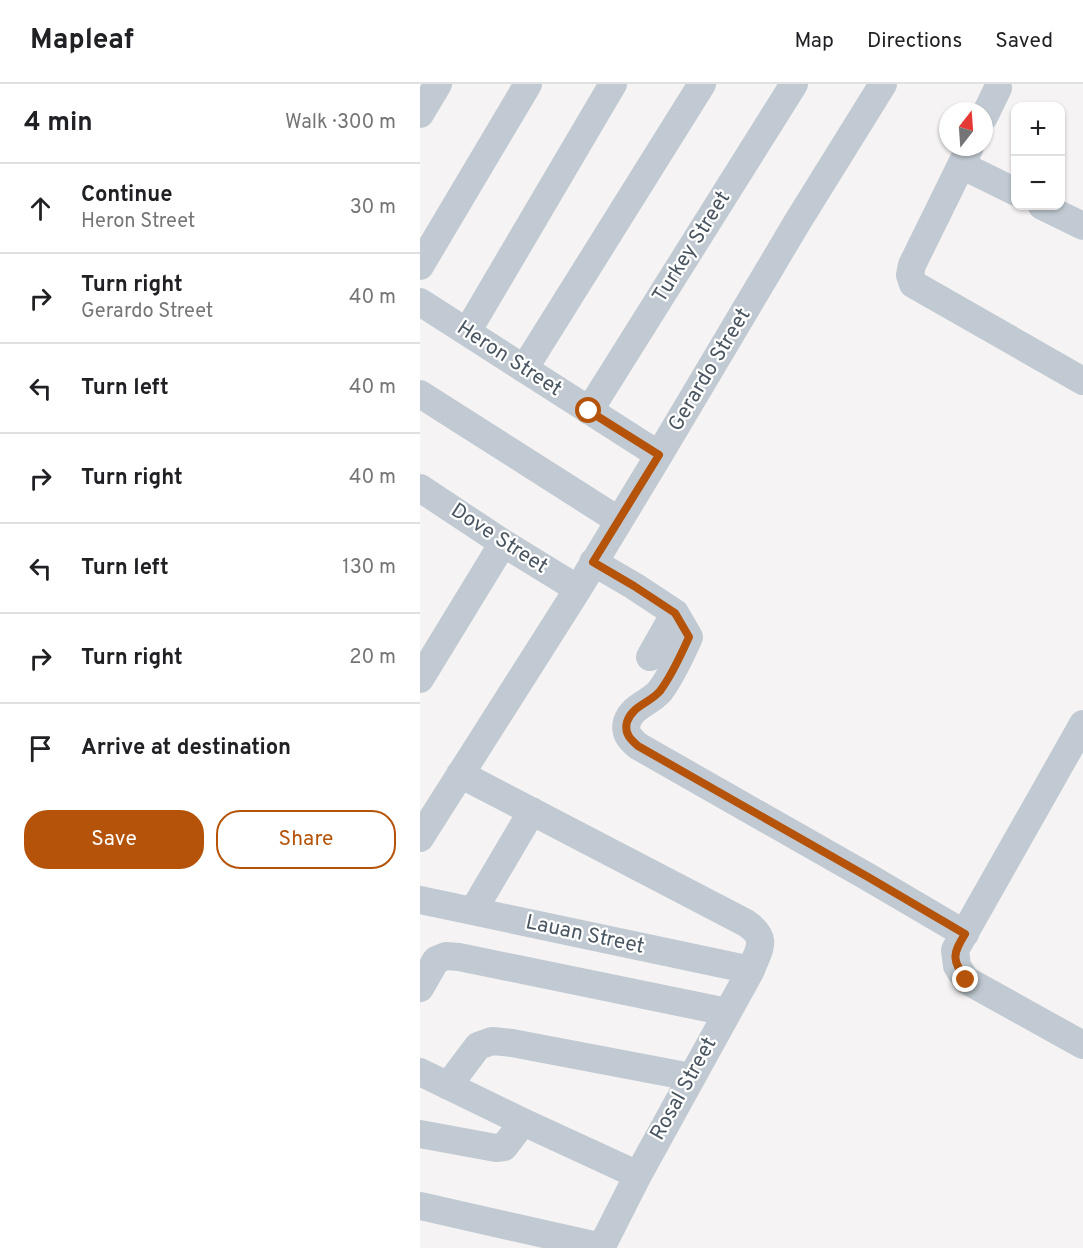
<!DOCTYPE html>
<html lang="en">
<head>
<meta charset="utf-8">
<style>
  :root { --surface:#fff; --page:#f2f2f2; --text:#202124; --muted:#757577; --line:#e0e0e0; --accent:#b45309 }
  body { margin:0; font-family:Overpass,sans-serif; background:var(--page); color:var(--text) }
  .controls { position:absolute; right:18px; top:18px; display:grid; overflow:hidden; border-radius:12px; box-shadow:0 2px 4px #0004 }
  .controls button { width:54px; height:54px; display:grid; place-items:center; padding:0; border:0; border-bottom:2px solid var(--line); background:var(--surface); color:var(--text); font:30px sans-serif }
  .compass { position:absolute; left:519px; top:18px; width:54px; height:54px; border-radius:50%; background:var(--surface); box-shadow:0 2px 4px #0004; rotate:17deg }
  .stop { position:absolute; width:18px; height:18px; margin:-14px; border:4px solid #b45309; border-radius:50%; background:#fff }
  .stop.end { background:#b45309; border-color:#fff; box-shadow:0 2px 6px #0008 }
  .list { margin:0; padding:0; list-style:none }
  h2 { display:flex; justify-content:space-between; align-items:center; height:78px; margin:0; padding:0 24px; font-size:26px }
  h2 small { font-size:20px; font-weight:400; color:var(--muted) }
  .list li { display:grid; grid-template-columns:39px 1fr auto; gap:18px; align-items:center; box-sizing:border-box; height:90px; padding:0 24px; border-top:2px solid var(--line) }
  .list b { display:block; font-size:22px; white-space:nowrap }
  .list p { margin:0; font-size:20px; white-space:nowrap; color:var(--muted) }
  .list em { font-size:20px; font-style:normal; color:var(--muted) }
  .actions { display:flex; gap:12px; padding:18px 24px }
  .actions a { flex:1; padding:14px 0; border:2px solid var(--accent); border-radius:24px; text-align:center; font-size:21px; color:var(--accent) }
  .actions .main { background:var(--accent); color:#fff }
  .icon { flex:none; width:33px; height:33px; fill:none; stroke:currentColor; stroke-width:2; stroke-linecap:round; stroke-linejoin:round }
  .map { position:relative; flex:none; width:663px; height:1164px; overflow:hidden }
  header { display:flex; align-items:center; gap:36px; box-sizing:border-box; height:84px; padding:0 30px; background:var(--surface); border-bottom:2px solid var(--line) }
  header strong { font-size:28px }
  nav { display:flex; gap:33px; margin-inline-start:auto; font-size:21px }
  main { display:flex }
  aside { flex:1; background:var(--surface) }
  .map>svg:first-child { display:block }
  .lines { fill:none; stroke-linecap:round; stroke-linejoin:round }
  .minor { stroke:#c1cad2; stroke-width:28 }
  .route { stroke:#b45309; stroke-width:8 }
  .labels { text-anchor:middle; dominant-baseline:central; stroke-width:4.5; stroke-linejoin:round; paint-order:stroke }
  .street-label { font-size:21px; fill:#4a5661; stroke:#fff }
</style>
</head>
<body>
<header>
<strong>Mapleaf</strong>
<nav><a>Map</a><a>Directions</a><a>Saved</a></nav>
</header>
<main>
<aside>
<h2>4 min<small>Walk · 300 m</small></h2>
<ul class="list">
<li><svg class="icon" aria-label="ahead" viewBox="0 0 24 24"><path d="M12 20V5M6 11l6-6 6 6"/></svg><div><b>Continue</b><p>Heron Street</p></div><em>30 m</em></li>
<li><svg class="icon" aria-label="right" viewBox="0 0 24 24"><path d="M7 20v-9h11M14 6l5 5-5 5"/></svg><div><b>Turn right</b><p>Gerardo Street</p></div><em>40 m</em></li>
<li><svg class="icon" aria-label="left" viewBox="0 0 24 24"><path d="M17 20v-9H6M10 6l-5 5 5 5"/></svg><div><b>Turn left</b></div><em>40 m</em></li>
<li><svg class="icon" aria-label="right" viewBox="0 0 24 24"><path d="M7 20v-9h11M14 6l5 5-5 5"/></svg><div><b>Turn right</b></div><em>40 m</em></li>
<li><svg class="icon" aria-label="left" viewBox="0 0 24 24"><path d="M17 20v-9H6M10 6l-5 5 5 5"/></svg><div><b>Turn left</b></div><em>130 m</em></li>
<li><svg class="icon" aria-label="right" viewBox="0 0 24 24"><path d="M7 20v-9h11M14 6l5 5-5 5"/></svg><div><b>Turn right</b></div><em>20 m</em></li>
<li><svg class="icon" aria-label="arrive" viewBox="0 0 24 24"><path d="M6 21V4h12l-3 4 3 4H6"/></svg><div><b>Arrive at destination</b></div></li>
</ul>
<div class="actions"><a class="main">Save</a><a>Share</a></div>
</aside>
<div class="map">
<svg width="663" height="1164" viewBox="0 0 663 1164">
  <rect width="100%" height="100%" fill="#f5f3f3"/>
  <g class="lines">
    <!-- minor -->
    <path class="minor" d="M0 30 18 0
      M564 33 578 4
      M550 63 492 181 490 191 493 200 663 297
      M541 81 596 108
      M622 122 663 142
      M0 182 108 0
      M0 218 239 371
      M47 248 193 0
      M104 285 282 0
      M0 310 198 436
      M169 327 374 0
      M0 404 83 459 158 505
      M173 478 214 502 255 529 269 553C261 571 252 591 240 607 230 619 212 622 207 638 204 649 210 655 218 662L448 793 545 850
      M230 573 255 529
      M0 595 83 459
      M663 640 535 866 537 882 546 896 663 961
      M40 690 326 839C349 855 339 864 331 886L218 1091 181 1164
      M0 754 158 505 239 371 378 137 463 0
      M0 816 331 886
      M53 827 112 727
      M0 904 16 876 26 872 39 873 307 928
      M0 988 103 1038 218 1091
      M28 1002 58 962 72 957 92 959 271 993
      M0 1050 76 1064 84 1063 103 1038
      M0 1122 182 1163"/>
  </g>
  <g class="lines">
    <!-- route -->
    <path class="route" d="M169 327 239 371 173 478 214 502 255 529 269 553C261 571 252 591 240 607 230 619 212 622 207 638 204 649 210 655 218 662L448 793 545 850C532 871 532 875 546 896"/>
  </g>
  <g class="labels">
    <!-- street labels -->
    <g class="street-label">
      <text transform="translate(272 163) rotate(-58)">Turkey Street</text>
      <text transform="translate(89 275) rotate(33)">Heron Street</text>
      <text transform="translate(290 286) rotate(-59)">Gerardo Street</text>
      <text transform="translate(79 455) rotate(33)">Dove Street</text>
      <text transform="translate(165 851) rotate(12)">Lauan Street</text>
      <text transform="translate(264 1005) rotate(-61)">Rosal Street</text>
    </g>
  </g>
</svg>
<div class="controls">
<button>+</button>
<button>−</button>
</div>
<svg class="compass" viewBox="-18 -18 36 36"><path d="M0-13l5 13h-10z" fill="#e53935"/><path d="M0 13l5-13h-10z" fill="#757577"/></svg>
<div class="stop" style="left:169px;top:327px"></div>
<div class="stop end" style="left:546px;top:896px"></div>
</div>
</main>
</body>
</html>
